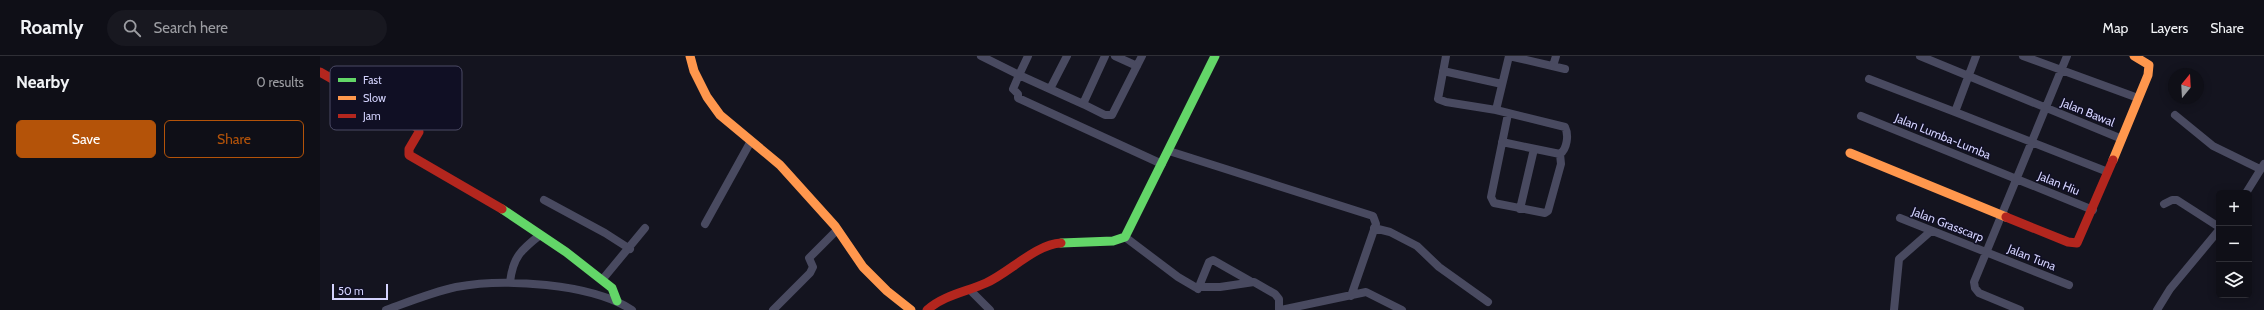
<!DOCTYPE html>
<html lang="en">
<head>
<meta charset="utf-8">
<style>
  :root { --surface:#0f0f17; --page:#181820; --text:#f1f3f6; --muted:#9b9ca1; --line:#2f2f36; --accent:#b45309 }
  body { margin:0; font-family:Cabin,sans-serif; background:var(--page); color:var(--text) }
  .controls { position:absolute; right:12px; bottom:12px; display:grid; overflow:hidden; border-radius:6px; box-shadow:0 2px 10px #0003 }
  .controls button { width:36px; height:36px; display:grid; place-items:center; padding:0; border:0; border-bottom:1px solid var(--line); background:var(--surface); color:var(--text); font:20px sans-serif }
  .compass { position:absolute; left:1848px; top:12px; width:36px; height:36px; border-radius:50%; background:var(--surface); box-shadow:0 2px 10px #0003; rotate:18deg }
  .scale { position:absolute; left:12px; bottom:10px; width:56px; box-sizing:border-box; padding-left:4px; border:2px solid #d4d3fe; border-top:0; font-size:11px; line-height:14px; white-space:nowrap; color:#d4d3fe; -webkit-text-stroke:3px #100f24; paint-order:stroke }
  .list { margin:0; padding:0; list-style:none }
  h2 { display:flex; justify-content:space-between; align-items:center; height:52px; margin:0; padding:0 16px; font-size:17px }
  h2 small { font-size:13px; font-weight:400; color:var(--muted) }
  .actions { display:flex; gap:8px; padding:12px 16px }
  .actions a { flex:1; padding:9px 0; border:1px solid var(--accent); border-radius:6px; text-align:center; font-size:14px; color:var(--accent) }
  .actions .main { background:var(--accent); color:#fff }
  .icon { flex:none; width:22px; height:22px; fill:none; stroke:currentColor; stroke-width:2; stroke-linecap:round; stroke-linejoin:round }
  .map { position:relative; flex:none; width:1944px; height:254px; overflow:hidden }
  header { display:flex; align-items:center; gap:24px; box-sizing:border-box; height:56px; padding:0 20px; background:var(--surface); border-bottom:1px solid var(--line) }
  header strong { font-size:19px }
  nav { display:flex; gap:22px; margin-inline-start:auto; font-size:14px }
  .search { width:280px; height:36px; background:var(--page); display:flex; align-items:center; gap:10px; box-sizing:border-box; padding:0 14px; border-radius:22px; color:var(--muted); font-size:15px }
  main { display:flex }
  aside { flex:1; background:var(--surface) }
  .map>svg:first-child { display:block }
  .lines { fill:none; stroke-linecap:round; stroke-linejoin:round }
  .street { stroke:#494a60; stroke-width:8 }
  .fast { stroke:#63d668; stroke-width:9 }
  .slow { stroke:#ff974d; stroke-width:9 }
  .jam { stroke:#b3261e; stroke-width:9 }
  .labels { text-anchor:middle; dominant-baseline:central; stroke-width:3; stroke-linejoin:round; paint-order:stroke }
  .street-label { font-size:12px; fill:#d4d3fe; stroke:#100f24 }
  .key { fill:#100f24; stroke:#4b4a65; stroke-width:1 }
  .key-label { font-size:11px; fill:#d4d3fe }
</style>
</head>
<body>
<header>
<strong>Roamly</strong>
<div class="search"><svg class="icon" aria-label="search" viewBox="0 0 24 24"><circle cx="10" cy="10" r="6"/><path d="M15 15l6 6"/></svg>Search here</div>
<nav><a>Map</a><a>Layers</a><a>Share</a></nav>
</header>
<main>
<aside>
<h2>Nearby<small>0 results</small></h2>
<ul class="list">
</ul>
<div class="actions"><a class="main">Save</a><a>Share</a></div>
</aside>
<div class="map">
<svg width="1944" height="254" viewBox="0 0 1944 254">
  <rect width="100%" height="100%" fill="#14141f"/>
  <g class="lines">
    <!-- street -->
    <path class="street" d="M661 0 699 19 693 33 698 38V42L842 108
      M708 0 699 19 763 48 785 0
      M795 0 817 10
      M1126 0 1118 43 1126 46 1176 54
      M1189 0 1176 54 1245 71C1249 79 1247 93 1240 98
      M1189 0 1245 13
      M1600 0 1802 83
      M1656 0 1635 56 1788 116
      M1703 0 1818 42
      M1233 10 1236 0
      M1123 15 1182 28
      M1549 23 1635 56
      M730 33 747 0
      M763 48 785 59H792L822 0
      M1188 58 1171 141 1174 147 1225 157 1228 155 1241 108 1240 98
      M1855 59 1893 90 1940 113
      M1541 60 1773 154
      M1182 86 1240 98
      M849 95 1053 160 1056 168 1031 240
      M1926 137 1944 108
      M224 144 285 177 310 193
      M1844 148 1852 144H1857L1899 171
      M1200 153 1214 93
      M1580 162 1749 229
      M385 168 431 85
      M1054 172 1070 176 1097 190 1119 211 1168 246
      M805 181 858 221 875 231H900L934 226 955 238 959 243V254
      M282 224 325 172
      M190 226C193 201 201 194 220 179
      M878 233 889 206 893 204 930 225
      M650 234 670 254
      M66 254C88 246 113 236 136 231 183 222 271 227 312 254
      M453 254 490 217 493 211 489 202 517 174
      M961 254 1046 236 1082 254
      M1574 254 1579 203 1611 175
      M1700 254 1659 237 1655 232 1654 226 1747 0
      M1837 254 1850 233 1899 174"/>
    <!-- fast -->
    <path class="fast" d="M182 153 246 196 292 232 297 245
      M741 187 793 185 805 181 895 0"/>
    <!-- slow -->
    <path class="slow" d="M370 0 374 15 387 41 400 59 460 109 515 170 543 211 567 235 591 254
      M1530 97 1686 161
      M1793 104 1828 19 1829 9 1814 0"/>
    <!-- jam -->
    <path class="jam" d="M0 16 98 72 99 76 89 93V99L182 153
      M1686 161 1748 186 1757 187 1793 104
      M607 254C624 239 646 236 666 227 689 217 716 188 741 187"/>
  </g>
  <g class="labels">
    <!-- street labels -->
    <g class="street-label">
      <text transform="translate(1768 56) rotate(22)">Jalan Bawal</text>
      <text transform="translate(1623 80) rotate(22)">Jalan Lumba-Lumba</text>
      <text transform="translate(1739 127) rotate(22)">Jalan Hiu</text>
      <text transform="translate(1628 168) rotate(21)">Jalan Grasscarp</text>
      <text transform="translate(1712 201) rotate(22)">Jalan Tuna</text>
    </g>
  </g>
  <!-- legend -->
  <rect x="10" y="10" width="132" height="64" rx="6" class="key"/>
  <rect x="18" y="22" width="18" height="4" fill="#63d668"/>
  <rect x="18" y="40" width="18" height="4" fill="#ff974d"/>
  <rect x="18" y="58" width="18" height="4" fill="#b3261e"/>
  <g class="key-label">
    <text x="43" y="28">Fast</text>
    <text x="43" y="46">Slow</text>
    <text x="43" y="64">Jam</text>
  </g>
</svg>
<div class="controls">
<button>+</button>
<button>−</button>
<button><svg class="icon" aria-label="layers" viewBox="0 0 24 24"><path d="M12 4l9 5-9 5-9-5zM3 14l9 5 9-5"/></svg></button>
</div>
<svg class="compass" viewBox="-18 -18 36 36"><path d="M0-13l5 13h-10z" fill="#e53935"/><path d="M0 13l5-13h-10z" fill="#9b9ca1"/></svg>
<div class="scale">50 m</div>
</div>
</main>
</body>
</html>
